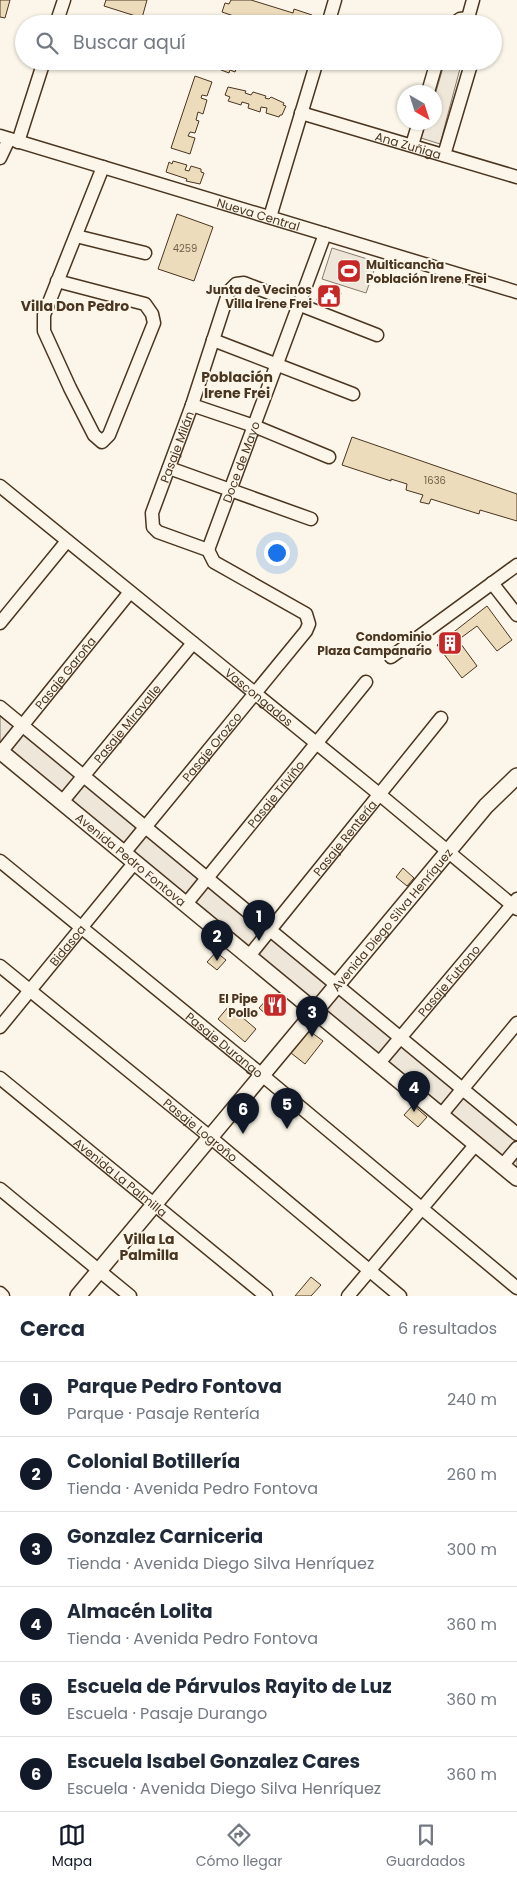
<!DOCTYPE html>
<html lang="es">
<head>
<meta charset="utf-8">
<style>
  :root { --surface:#fff; --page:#f2f2f3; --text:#1f2937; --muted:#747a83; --line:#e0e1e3; --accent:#111827 }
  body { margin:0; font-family:Poppins,sans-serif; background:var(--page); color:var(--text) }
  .compass { position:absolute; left:397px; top:85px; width:45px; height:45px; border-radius:50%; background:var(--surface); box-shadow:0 1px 4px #0004; rotate:141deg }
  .you { position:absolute; left:276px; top:552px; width:18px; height:18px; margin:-12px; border:4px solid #fff; border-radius:50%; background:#1a73e8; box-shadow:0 0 0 8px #1a73e833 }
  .badge { display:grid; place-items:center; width:32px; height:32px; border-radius:50%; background:var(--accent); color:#fff; font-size:16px; font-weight:700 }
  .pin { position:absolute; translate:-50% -41px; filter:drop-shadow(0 1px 2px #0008) }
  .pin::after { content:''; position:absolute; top:26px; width:18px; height:15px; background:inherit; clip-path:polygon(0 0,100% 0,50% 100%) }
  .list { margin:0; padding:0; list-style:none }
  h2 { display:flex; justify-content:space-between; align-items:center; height:65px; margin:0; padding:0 20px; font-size:21px }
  h2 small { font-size:16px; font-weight:400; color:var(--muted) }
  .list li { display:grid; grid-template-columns:32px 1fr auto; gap:15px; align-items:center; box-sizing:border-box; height:75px; padding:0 20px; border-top:1px solid var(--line) }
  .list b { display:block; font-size:19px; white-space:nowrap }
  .list p { margin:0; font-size:16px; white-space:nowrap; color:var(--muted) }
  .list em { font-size:16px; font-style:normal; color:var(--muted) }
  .icon { flex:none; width:28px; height:28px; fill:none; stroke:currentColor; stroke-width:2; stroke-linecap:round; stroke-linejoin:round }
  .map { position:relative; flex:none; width:517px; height:1296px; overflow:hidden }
  .search { position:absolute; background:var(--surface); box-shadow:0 1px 4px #0004; left:15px; right:15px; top:15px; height:55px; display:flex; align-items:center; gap:12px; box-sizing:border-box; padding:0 18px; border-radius:28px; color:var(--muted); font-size:19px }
  .sheet { height:515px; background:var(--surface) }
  nav { display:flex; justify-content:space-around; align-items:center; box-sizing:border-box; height:70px; border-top:1px solid var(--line); background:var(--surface); font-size:14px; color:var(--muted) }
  nav a { display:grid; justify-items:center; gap:2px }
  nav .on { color:var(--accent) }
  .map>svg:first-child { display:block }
  .green { fill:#ede6d9; stroke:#887966 }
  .building { fill:#ecdcbc; stroke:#4a3520 }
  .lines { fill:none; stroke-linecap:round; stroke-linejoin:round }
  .minor-casing { stroke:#4a3520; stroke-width:15 }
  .major-casing { stroke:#4a3520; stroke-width:18 }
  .minor { stroke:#fbf6e9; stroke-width:12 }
  .major { stroke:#fbf6e9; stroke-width:15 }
  .labels { text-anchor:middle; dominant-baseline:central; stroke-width:4; stroke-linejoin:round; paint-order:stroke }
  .number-label { font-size:10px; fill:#725f47 }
  .street-label { font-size:12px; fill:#4a3520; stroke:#fbf6e9 }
  .poi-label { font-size:12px; font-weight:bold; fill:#4a3520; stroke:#fbf6e9; text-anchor:end }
  .neighbourhood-label { font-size:14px; font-weight:bold; fill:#4a3520; stroke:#fbf6e9 }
</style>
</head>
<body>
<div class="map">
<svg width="517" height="1296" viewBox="0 0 517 1296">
  <rect width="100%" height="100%" fill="#fbf6e9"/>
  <!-- green -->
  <path class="green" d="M445 61H462L440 144 421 138 426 123 434 122 435 95Z
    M332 248 377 262 366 293 322 279Z
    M0 710 517 1137V1171L0 745Z"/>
  <!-- building -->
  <path class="building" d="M0 0H10L5 18 0 17Z
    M106 0H147L142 18 104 6Z
    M231 0H251L293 13 294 9 312 15 309 24H257L222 12 225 3 229 4Z
    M201 61H238L239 62 235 72 230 70 229 73 221 70 222 67 217 66 216 69 203 65 204 62Z
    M195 76 212 82 207 96 202 95 201 98 207 100 203 114 198 112 196 120 199 121 195 133 190 132 188 136 195 138 190 154 171 148Z
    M228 87 246 91 245 93 251 95 253 92 266 96 265 98 269 99 271 97 284 103 283 105 286 106 282 115H280L279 117 266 113 267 108 261 107 260 112 248 108 249 104 242 102 241 105 228 101 230 97 225 95Z
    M173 161 187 165 185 170 189 171 191 166 201 169V172L204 173 200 184 186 181 187 179 166 172 169 162 172 164Z
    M177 214 213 227 194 281 158 269Z
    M321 287 341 293 336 306 317 300Z
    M352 437 517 494V521L480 510 479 514 431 499 429 504 420 502 423 495 406 490 407 484 391 479V481L342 465Z
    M487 606 512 640 497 651 477 626 458 640 477 666 462 678 437 645Z
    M403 868 414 878 407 886 396 877Z
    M216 952 226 960 217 970 207 962Z
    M269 997 277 1003 276 1009 269 1017 259 1008Z
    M229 1006 256 1029 245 1042 218 1019Z
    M311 1032 323 1041 305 1064 291 1053 307 1033Z
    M413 1105 427 1117 418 1127 404 1115Z
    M311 1277 321 1285 311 1296H295Z"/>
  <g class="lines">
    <defs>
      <g id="minor">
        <path d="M468 18 473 0"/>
        <path d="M56 24 64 0"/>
        <path d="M328 24 335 0"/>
        <path d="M453 24 460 19 468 18 474 24"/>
        <path d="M428 92 437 61"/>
        <path id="s1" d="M301 113 517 177"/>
        <path id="s2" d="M0 136 517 292"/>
        <path d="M18 142 44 61"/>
        <path d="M412 145 419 122"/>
        <path d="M444 155 472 61"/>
        <path d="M0 158 9 139"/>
        <path d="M270 217 317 61"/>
        <path d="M76 236 145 253"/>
        <path d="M57 281 145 304 152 314 154 323 109 435 102 442 94 435 70 388 44 331V315L103 167"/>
        <path d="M213 340 353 394"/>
        <path d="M192 405 254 426 329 457"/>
        <path d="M169 468 311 519"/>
        <path id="s3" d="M0 486 379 794 517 909"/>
        <path id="s4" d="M208 550 325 234"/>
        <path d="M492 583 517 615"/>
        <path d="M0 623 67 541"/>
        <path d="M391 657 517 565"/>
        <path d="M0 707 517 1134"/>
        <path id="s5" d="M1 752 130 592"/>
        <path id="s6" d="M62 802 193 643"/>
        <path id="s7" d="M124 853 306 631 309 624 306 614 214 562 208 550 158 532 153 527 152 513 192 405 229 291 236 284 244 283 377 335"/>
        <path id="s8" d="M0 861 262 1075 517 1288"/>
        <path id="s9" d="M186 904 366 682"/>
        <path id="s10" d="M249 956 441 718"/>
        <path id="s11" d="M0 966 210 1137 400 1296"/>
        <path id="s12" d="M0 1027 135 862"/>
        <path id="s13" d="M379 1063 517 899"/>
        <path id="s14" d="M0 1078 266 1296"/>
        <path d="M441 1115 517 1023"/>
        <path d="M502 1166 517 1148"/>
        <path d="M0 1189 130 1296"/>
        <path d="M0 1293 3 1296"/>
        <path d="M348 1296 476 1144"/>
      </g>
      <g id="major">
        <path id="s15" d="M0 751 517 1178"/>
        <path id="s16" d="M78 1296 486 806 517 776"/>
      </g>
    </defs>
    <!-- minor casing -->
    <use href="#minor" class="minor-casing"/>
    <!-- major casing -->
    <use href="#major" class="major-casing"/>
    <!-- minor -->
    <use href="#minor" class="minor"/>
    <!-- major -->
    <use href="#major" class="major"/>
  </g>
  <!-- icons -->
  <defs>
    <symbol id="stadium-square" viewBox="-11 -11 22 22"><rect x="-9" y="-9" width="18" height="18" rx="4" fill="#c62828" stroke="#fbf6e9"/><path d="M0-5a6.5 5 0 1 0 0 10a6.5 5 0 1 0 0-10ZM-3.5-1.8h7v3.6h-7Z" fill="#fff"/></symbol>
    <symbol id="civic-square" viewBox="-11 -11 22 22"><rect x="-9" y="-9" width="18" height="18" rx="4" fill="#c62828" stroke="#fbf6e9"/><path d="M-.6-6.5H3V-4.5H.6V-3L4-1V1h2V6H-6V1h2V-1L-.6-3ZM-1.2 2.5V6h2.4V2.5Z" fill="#fff"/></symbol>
    <symbol id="building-square" viewBox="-11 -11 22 22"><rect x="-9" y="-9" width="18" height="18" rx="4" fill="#c62828" stroke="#fbf6e9"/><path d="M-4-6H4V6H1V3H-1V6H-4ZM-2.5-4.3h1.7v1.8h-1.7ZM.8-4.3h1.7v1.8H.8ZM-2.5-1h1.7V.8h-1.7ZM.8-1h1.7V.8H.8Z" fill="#fff"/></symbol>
    <symbol id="restaurant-square" viewBox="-11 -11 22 22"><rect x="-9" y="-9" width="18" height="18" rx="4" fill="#c62828" stroke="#fbf6e9"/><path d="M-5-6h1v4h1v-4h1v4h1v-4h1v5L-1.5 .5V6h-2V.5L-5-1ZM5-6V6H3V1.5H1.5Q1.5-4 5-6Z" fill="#fff"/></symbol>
  </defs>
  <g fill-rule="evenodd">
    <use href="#stadium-square" x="335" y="257" width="28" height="28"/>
    <use href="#civic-square" x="315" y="282" width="28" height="28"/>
    <use href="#building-square" x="436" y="629" width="28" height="28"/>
    <use href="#restaurant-square" x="261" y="991" width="28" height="28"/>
  </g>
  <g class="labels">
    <!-- number labels -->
    <g class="number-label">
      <text x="185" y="248">4259</text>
      <text x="435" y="480">1636</text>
    </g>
    <!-- street labels -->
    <g class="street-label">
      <text stroke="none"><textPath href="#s1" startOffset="112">Ana Zuñiga</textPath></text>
      <text stroke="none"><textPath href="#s2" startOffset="270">Nueva Central</textPath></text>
      <text stroke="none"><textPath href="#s7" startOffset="569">Pasaje Milán</textPath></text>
      <text stroke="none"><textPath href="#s4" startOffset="94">Doce de Mayo</textPath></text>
      <text stroke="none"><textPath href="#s5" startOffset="102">Pasaje Garoña</textPath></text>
      <text stroke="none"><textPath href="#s3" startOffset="334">Vascongados</textPath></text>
      <text stroke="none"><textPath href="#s6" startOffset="102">Pasaje Miravalle</textPath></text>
      <text stroke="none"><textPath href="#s7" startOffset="138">Pasaje Orozco</textPath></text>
      <text stroke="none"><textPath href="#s9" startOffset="142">Pasaje Triviño</textPath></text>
      <text stroke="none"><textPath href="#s10" startOffset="152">Pasaje Rentería</textPath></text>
      <text stroke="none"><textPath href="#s15" startOffset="170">Avenida Pedro Fontova</textPath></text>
      <text stroke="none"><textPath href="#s16" startOffset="490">Avenida Diego Silva Henríquez</textPath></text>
      <text stroke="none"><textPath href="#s12" startOffset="106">Bidasoa</textPath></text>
      <text stroke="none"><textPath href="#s13" startOffset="108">Pasaje Futrono</textPath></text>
      <text stroke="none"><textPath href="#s8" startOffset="290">Pasaje Durango</textPath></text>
      <text stroke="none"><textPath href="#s11" startOffset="259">Pasaje Logroño</textPath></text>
      <text stroke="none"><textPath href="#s14" startOffset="156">Avenida La Palmilla</textPath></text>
    </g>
    <!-- poi labels -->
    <g class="poi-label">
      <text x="366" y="264" text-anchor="start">Multicancha<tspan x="366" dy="14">Población Irene Frei</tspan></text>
      <text x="312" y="289">Junta de Vecinos<tspan x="312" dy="14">Villa Irene Frei</tspan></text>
      <text x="432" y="636">Condominio<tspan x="432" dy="14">Plaza Campanario</tspan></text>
      <text x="258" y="998">El Pipe<tspan x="258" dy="14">Pollo</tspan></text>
    </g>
    <!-- neighbourhood labels -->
    <g class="neighbourhood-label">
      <text x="75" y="306">Villa Don Pedro</text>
      <text x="237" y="377">Población<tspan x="237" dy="16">Irene Frei</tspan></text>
      <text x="149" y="1239">Villa La<tspan x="149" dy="16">Palmilla</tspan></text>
    </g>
  </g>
</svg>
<svg class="compass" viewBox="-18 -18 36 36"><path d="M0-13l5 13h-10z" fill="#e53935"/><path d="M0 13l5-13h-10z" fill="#747a83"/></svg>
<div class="you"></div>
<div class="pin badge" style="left:259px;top:941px">1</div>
<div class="pin badge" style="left:217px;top:961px">2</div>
<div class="pin badge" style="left:312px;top:1037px">3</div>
<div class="pin badge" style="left:414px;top:1112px">4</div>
<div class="pin badge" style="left:287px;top:1129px">5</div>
<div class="pin badge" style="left:243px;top:1134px">6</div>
<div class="search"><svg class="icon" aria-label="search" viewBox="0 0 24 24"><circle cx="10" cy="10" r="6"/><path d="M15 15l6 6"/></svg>Buscar aquí</div>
</div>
<section class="sheet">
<h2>Cerca<small>6 resultados</small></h2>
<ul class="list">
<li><span class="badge">1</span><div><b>Parque Pedro Fontova</b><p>Parque · Pasaje Rentería</p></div><em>240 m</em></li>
<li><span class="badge">2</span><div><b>Colonial Botillería</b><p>Tienda · Avenida Pedro Fontova</p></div><em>260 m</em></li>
<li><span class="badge">3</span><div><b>Gonzalez Carniceria</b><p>Tienda · Avenida Diego Silva Henríquez</p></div><em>300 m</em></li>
<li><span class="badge">4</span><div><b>Almacén Lolita</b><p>Tienda · Avenida Pedro Fontova</p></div><em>360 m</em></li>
<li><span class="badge">5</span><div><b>Escuela de Párvulos Rayito de Luz</b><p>Escuela · Pasaje Durango</p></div><em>360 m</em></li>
<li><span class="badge">6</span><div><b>Escuela Isabel Gonzalez Cares</b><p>Escuela · Avenida Diego Silva Henríquez</p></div><em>360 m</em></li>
</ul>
</section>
<nav>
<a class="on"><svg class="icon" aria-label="map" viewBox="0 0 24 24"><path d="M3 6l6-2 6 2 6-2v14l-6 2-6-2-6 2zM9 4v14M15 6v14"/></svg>Mapa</a>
<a><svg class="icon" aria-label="directions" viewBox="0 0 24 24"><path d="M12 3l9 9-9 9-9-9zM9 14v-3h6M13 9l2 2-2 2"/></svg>Cómo llegar</a>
<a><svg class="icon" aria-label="saved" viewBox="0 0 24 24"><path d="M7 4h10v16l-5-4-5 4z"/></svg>Guardados</a>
</nav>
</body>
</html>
